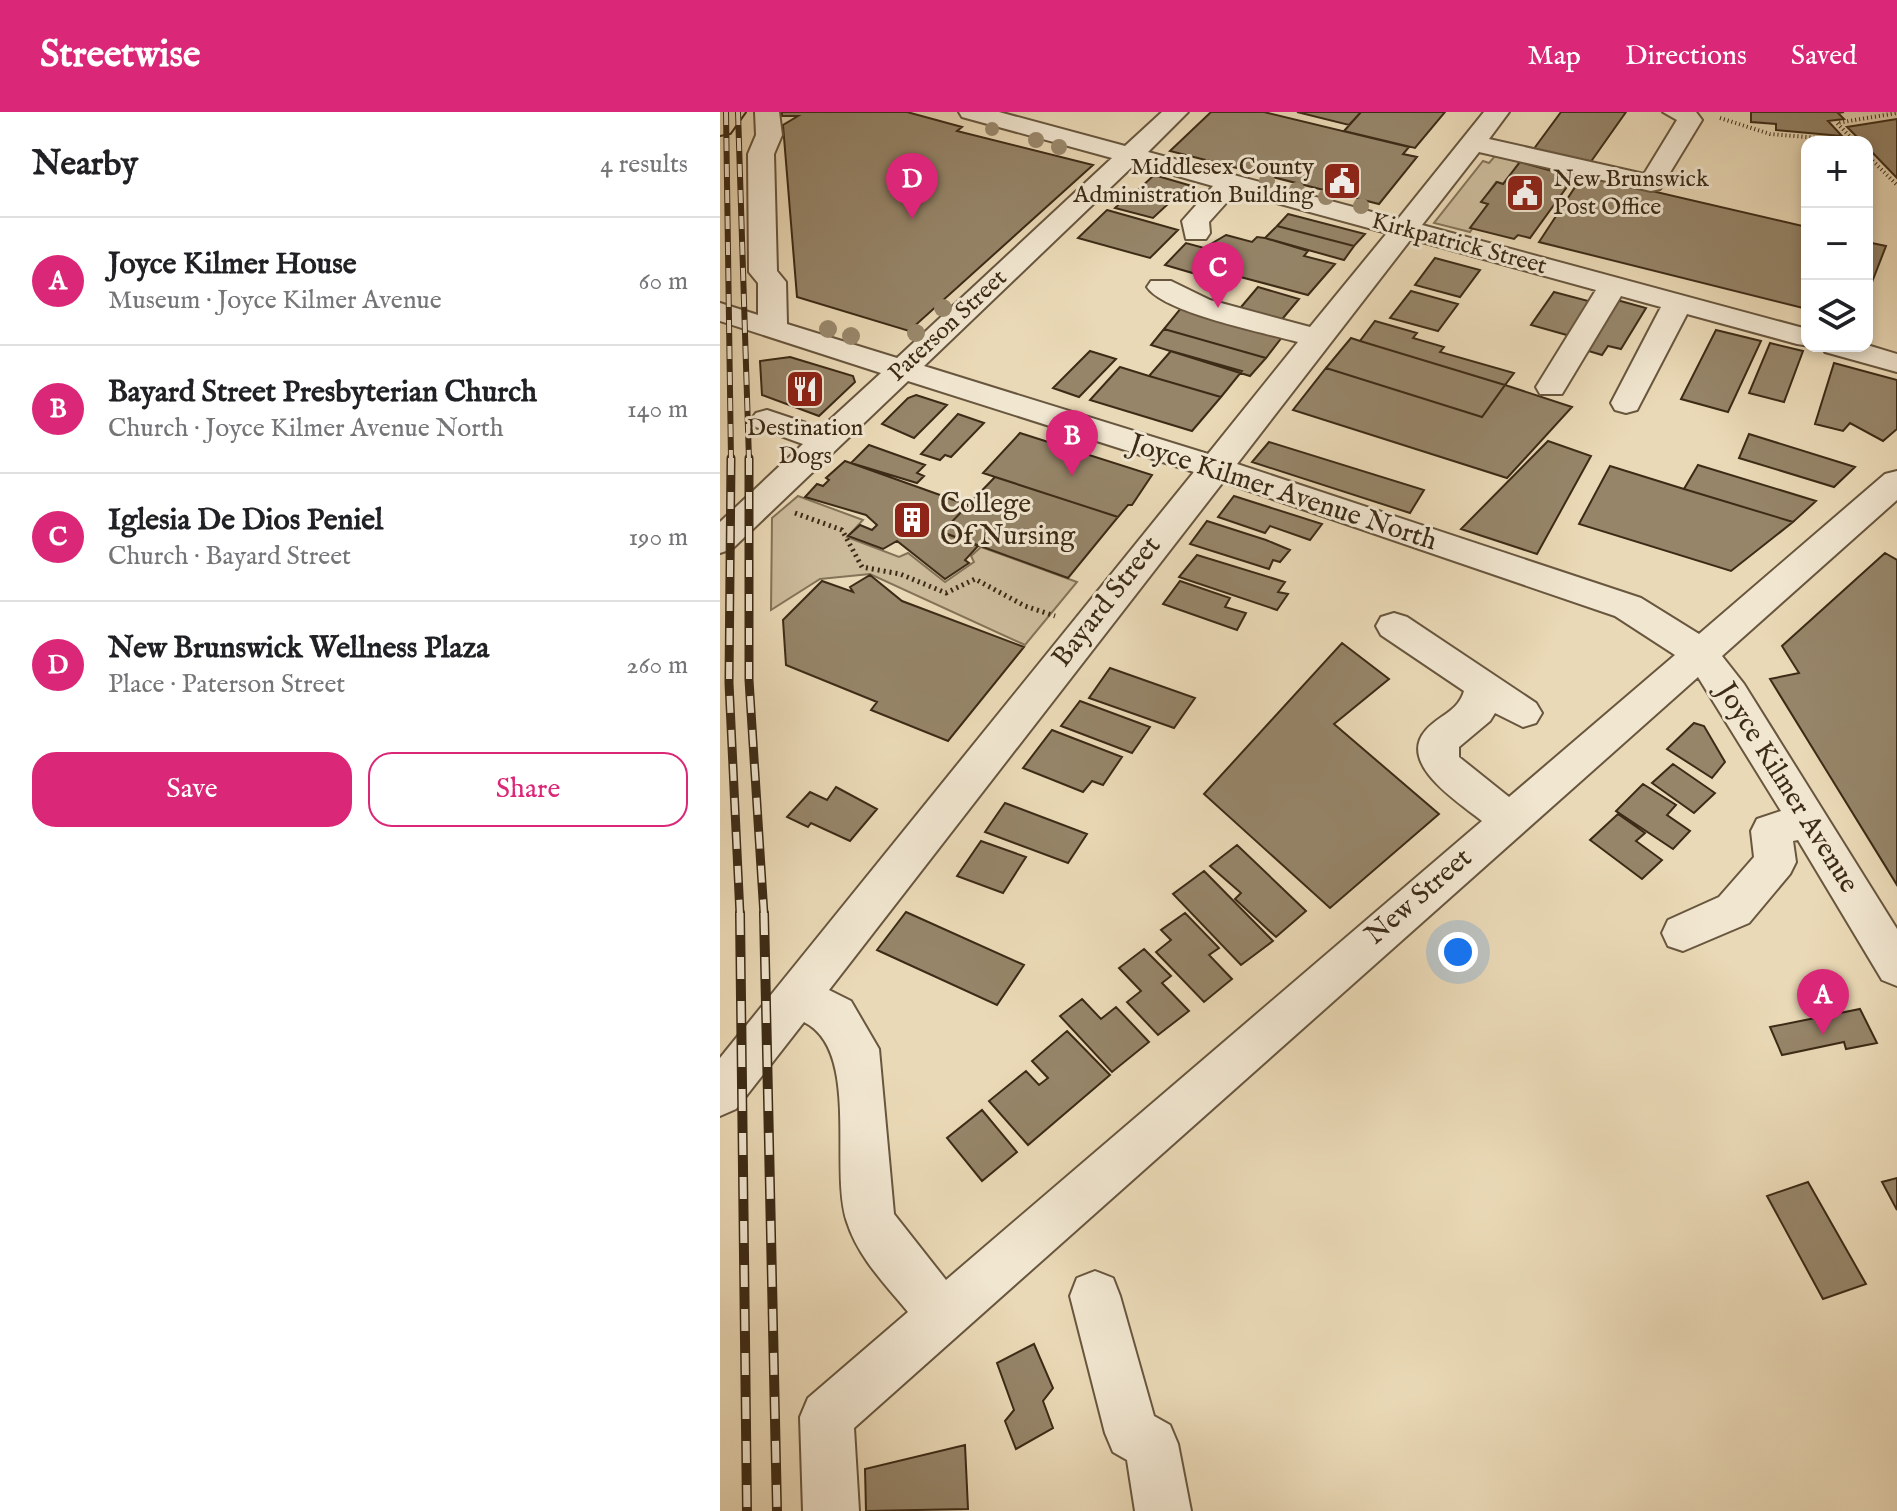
<!DOCTYPE html>
<html lang="en">
<head>
<meta charset="utf-8">
<style>
  :root { --surface:#fff; --page:#f6f6f6; --text:#202124; --muted:#757577; --line:#e0e0e0; --accent:#db2777 }
  body { margin:0; font-family:"IM FELL English",serif; background:var(--page); color:var(--text) }
  .controls { position:absolute; right:24px; top:24px; display:grid; overflow:hidden; border-radius:16px; box-shadow:0 4px 12px #0003 }
  .controls button { width:72px; height:72px; display:grid; place-items:center; padding:0; border:0; border-bottom:2px solid var(--line); background:var(--surface); color:var(--text); font:40px sans-serif }
  .you { position:absolute; left:738px; top:840px; width:28px; height:28px; margin:-20px; border:6px solid #fff; border-radius:50%; background:#1a73e8; box-shadow:0 0 0 12px #1a73e833 }
  .badge { display:grid; place-items:center; width:52px; height:52px; border-radius:50%; background:var(--accent); color:#fff; font-size:26px; font-weight:700 }
  .pin { position:absolute; translate:-50% -66px; filter:drop-shadow(0 2px 4px #0008) }
  .pin::after { content:''; position:absolute; top:42px; width:28px; height:24px; background:inherit; clip-path:polygon(0 0,100% 0,50% 100%) }
  .list { margin:0; padding:0; list-style:none }
  h2 { display:flex; justify-content:space-between; align-items:center; height:104px; margin:0; padding:0 32px; font-size:34px }
  h2 small { font-size:26px; font-weight:400; color:var(--muted) }
  .list li { display:grid; grid-template-columns:52px 1fr auto; gap:24px; align-items:center; box-sizing:border-box; height:128px; padding:0 32px; border-top:2px solid var(--line) }
  .list b { display:block; font-size:30px; white-space:nowrap }
  .list p { margin:0; font-size:26px; white-space:nowrap; color:var(--muted) }
  .list em { font-size:26px; font-style:normal; color:var(--muted) }
  .actions { display:flex; gap:16px; padding:24px 32px }
  .actions a { flex:1; padding:18px 0; border:2px solid var(--accent); border-radius:24px; text-align:center; font-size:28px; color:var(--accent) }
  .actions .main { background:var(--accent); color:#fff }
  .icon { flex:none; width:44px; height:44px; fill:none; stroke:currentColor; stroke-width:2; stroke-linecap:round; stroke-linejoin:round }
  .map { position:relative; flex:none; width:1177px; height:1399px; overflow:hidden }
  header { display:flex; align-items:center; gap:48px; box-sizing:border-box; height:112px; padding:0 40px; background:var(--accent); color:#fff }
  header strong { font-size:38px }
  nav { display:flex; gap:44px; margin-inline-start:auto; font-size:28px }
  main { display:flex }
  aside { flex:1; background:var(--surface) }
  .map>svg:first-child { display:block }
  .green { fill:#ccbb9b; stroke:#847358; stroke-width:2 }
  .building { fill:#968569; stroke:#3c2b16; stroke-width:2 }
  .lines { fill:none; stroke-linecap:round; stroke-linejoin:round }
  .minor-casing { stroke:#68563e; stroke-width:4 }
  .major-casing { stroke:#3c2b16; stroke-width:4 }
  .path-far1 { stroke:#3c2b16; stroke-width:4; stroke-dasharray:1 3; stroke-linecap:butt }
  .path { stroke:#3c2b16; stroke-width:5; stroke-dasharray:2 4; stroke-linecap:butt }
  .minor { fill:#f1e6d0; fill-rule:evenodd }
  .major { fill:#ead9b6; fill-rule:evenodd }
  .rail-far2-casing { stroke:#3c2b16; stroke-width:6 }
  .rail-far1-casing { stroke:#3c2b16; stroke-width:9 }
  .rail-casing { stroke:#3c2b16; stroke-width:10 }
  .rail-far2 { stroke:#f1e6d0; stroke-width:4; stroke-dasharray:13; stroke-linecap:butt }
  .rail-far1 { stroke:#f1e6d0; stroke-width:6; stroke-dasharray:17; stroke-linecap:butt }
  .rail { stroke:#f1e6d0; stroke-width:7; stroke-dasharray:22; stroke-linecap:butt }
  .tree { fill:#9a896d }
  .labels { text-anchor:middle; dominant-baseline:central; stroke-width:6; stroke-linejoin:round; paint-order:stroke }
  .far-poi-label { font-size:24px; fill:#3c2b16; stroke:#f1e6d0; text-anchor:end }
  .far-street-label { font-size:24px; fill:#3c2b16; stroke:#f1e6d0 }
  .street-label { font-size:28px; fill:#3c2b16; stroke:#f1e6d0 }
  .poi-label { font-size:28px; fill:#3c2b16; stroke:#f1e6d0; text-anchor:start }
</style>
</head>
<body>
<header>
<strong>Streetwise</strong>
<nav><a>Map</a><a>Directions</a><a>Saved</a></nav>
</header>
<main>
<aside>
<h2>Nearby<small>4 results</small></h2>
<ul class="list">
<li><span class="badge">A</span><div><b>Joyce Kilmer House</b><p>Museum · Joyce Kilmer Avenue</p></div><em>60 m</em></li>
<li><span class="badge">B</span><div><b>Bayard Street Presbyterian Church</b><p>Church · Joyce Kilmer Avenue North</p></div><em>140 m</em></li>
<li><span class="badge">C</span><div><b>Iglesia De Dios Peniel</b><p>Church · Bayard Street</p></div><em>190 m</em></li>
<li><span class="badge">D</span><div><b>New Brunswick Wellness Plaza</b><p>Place · Paterson Street</p></div><em>260 m</em></li>
</ul>
<div class="actions"><a class="main">Save</a><a>Share</a></div>
</aside>
<div class="map">
<svg width="1177" height="1399" viewBox="0 0 1177 1399">
  <rect width="100%" height="100%" fill="#ead9b6"/>
  <filter id="stains"><feTurbulence type="fractalNoise" baseFrequency=".0025" numOctaves="4"/><feColorMatrix values="0 0 0 0 .2 0 0 0 0 .09 0 0 0 0 .02 0 0 0 .5 -.17"/></filter>
  <radialGradient id="worn" r=".72"><stop offset=".6" stop-color="#630" stop-opacity="0"/><stop offset="1" stop-color="#630" stop-opacity=".3"/></radialGradient>
  <!-- green -->
  <path class="green" d="M775 44 800 50 783 72 776 70 762 90 768 92 750 120 714 111 763 49 769 51Z
    M78 384 143 408 127 425 179 445 188 441 225 470 254 450 251 444 261 435 357 470 305 533 150 462 100 467 51 498 52 406Z"/>
  <!-- building -->
  <path class="building" d="M62 0H187L242 15 237 19 373 53 189 219 77 185 63 13 78 4H62Z
    M491 0H544L689 35 683 42 697 45 659 92 450 39Z
    M577 0H641L629 13Z
    M641 0H725L695 36 624 19Z
    M841 0H906L870 51 813 38Z
    M1031 0H1124L1118 1 1124 7 1108 9 1122 24 1056 18V12L1031 10Z
    M1177 7V66L1147 35V30H1142L1127 15Z
    M800 50 854 65 810 126 798 123 794 127 750 116 768 92 761 90 777 70 783 72Z
    M434 63 472 74 458 88 419 77Z
    M863 63 1087 115V197L819 130Z
    M411 81 449 91 433 106 395 96Z
    M387 98 458 118 430 146 358 126Z
    M568 102 645 122 634 134 557 114Z
    M557 114 634 134 624 148 545 126Z
    M506 123 532 130 537 125 545 126 588 139 584 144 615 152 588 183 483 155 476 162 445 153 466 131 484 136Z
    M1147 130 1166 134 1147 183Z
    M715 146 760 158 740 185 695 173Z
    M538 175 579 187 558 212 516 201Z
    M691 179 738 192 718 219 670 206Z
    M834 180 876 191 854 225 811 213Z
    M897 188 926 196 901 237 888 234 882 243 865 238Z
    M461 196 566 220 546 246 444 217Z
    M655 209 697 221 693 226 724 235 720 240 794 261 785 273 640 229Z
    M444 217 546 246 530 264 431 233Z
    M996 218 1041 229 1008 300 961 287Z
    M631 226 640 229 785 273 762 305 606 256Z
    M1050 231 1083 239 1064 290 1029 281Z
    M370 239 396 247 359 285 333 276Z
    M451 239 522 259 501 285 429 264Z
    M70 245 133 264 135 270 99 304 42 283 40 249Z
    M1114 251 1177 268V317L1163 329 1130 311 1123 319 1095 312Z
    M400 255 429 264 501 285 472 319 370 288Z
    M606 256 762 305 785 273 852 295 787 366 573 298Z
    M196 283 227 293 194 326 162 312 188 286Z
    M238 302 264 311 231 345 225 343 220 348 201 342Z
    M300 321 432 363 412 393H408L398 405 263 361Z
    M1029 322 1135 355 1114 375 1019 346Z
    M828 329 871 344 817 442 741 417Z
    M549 330 704 378 690 401 532 350Z
    M149 333 205 353 197 361 204 364 197 371 131 351Z
    M125 349 248 393 222 420 258 434 245 448 249 451 225 467 177 429 163 437 128 424 140 413 152 418 157 413 146 403 85 385 97 372 103 374 109 368 106 366Z
    M978 353 1096 389 1073 410 964 377Z
    M890 354 964 377 1073 410 1011 459 859 412Z
    M275 365 398 405 348 466 222 420Z
    M514 384 602 412 590 428 550 414 545 421 498 405Z
    M487 409 546 428 570 438 560 450 553 448 549 457 470 432Z
    M1165 441 1177 448V773L1050 567 1079 561 1062 534Z
    M477 443 565 470 558 480 568 482 557 498 459 465Z
    M150 463 182 489 304 535 228 629 151 598 157 590 66 553 63 508 102 469 133 480 130 475Z
    M460 469 510 486 505 495 526 501 517 518 443 492Z
    M622 531 669 567 614 612 719 702 610 796 484 682Z
    M390 556 475 586 454 616 369 586Z
    M360 589 430 615 412 641 341 614Z
    M974 611 984 614 1005 650 992 666 947 637Z
    M332 618 402 645 383 673 372 669 363 680 303 656Z
    M953 652 995 681 974 701 932 671Z
    M923 672 956 693 947 703 970 719 953 737 896 699Z
    M116 675 157 697 130 729 91 711 88 715 67 705 90 680 107 688Z
    M285 691 367 722 348 751 265 720Z
    M898 702 925 721 916 729 942 748 922 767 870 728Z
    M261 729 306 745 283 781 237 764Z
    M517 733 586 799 556 825 515 787 521 781 490 754Z
    M484 759 553 829 521 853 453 782Z
    M186 800 304 853 277 893 157 838Z
    M465 801 499 836 489 843 512 867 484 890 436 840 451 828 441 818Z
    M424 837 451 864 442 871 469 899 438 923 407 890 421 879 399 856Z
    M362 887 381 907 396 895 429 930 392 960 340 904Z
    M1140 897 1157 931 1126 937 1124 930 1062 943 1050 915Z
    M347 919 390 963 308 1033 269 989 306 959 319 973 328 966 312 949Z
    M262 998 297 1040 262 1069 227 1026Z
    M1177 1066V1098L1162 1070Z
    M1088 1070 1146 1172 1103 1187 1047 1084Z
    M314 1232 333 1276 323 1289 333 1316 296 1337 285 1309 294 1298 277 1251Z
    M245 1333 248 1397 146 1399 145 1357Z"/>
  <g class="lines">
    <defs>
      <path id="minor" d="M35 0H59L62 23 54 42 57 159 66 170 67 212 177 246 392 46 242 5 239 0H279L405 34 442 0H468L428 40 678 107 764 0H789L769 27 924 62 957 8 943 0H976L982 8 940 77 931 79 759 40 702 113 1087 217V234H1090L1077 232 967 202 917 298 906 301 895 298 891 291 941 195 901 184 842 282H820L816 275 876 178 691 127 517 352 921 486 979 522 1165 362 1177 359V388L1002 544 1024 572 1177 817V874L1162 868 1078 728 1073 729 1076 750 1070 762 1029 811 963 839 948 834 942 821 948 808 999 785 1034 745 1031 719 1037 707 1061 699 978 565 134 1316 139 1399H83L80 1305 88 1286 188 1200C165 1172 138 1145 127 1110 109 1057 141 938 84 910L16 997 0 1004V946L474 360 188 269 12 437 0 441V410L83 332 36 315 31 308 36 301 47 298 101 316 161 261 0 209V191L38 203V171L29 160 28 42 36 23ZM415 52 493 74 462 109 466 127H486L490 121 489 110 516 80 667 121 590 215 490 188 451 169H431L427 175C444 201 546 221 578 230L488 342 204 254ZM503 370 895 504 955 543 789 685 739 645V635L770 609 775 601 803 615 816 611 822 601 816 591 687 505 674 501 661 505 656 514 661 523 744 579C738 600 719 603 706 618 676 652 740 691 762 709L226 1168 174 1102 159 937 131 889 109 878Z
        M1147 233 1177 242V260L1105 240 1101 234Z
        M375 1159 393 1166 400 1184 434 1304 450 1313 458 1332 471 1399H415L407 1348 393 1340 385 1321 350 1184 357 1166Z"/>
      <path id="major" d="M0 0H25L10 21 0 23Z"/>
    </defs>
    <!-- minor casing -->
    <use href="#minor" class="minor-casing"/>
    <!-- major casing -->
    <use href="#major" class="major-casing"/>
    <!-- path-far1 -->
    <path class="path-far1" d="M1000 6 1050 22 1134 29 1117 11 1177 1
      M1147 43 1177 73"/>
    <!-- path -->
    <path class="path" d="M75 401 122 418 142 455 180 462 226 481 255 467 305 494 335 504"/>
    <!-- minor -->
    <use href="#minor" class="minor"/>
    <!-- major -->
    <use href="#major" class="major"/>
    <defs>
      <path id="rail-far2" d="M6 0 11 348
        M18 0 29 348"/>
      <path id="rail-far1" d="M11 346 9 571 20 803
        M29 346V568L44 803"/>
      <path id="rail" d="M20 801 27 1399
        M44 801 57 1399"/>
    </defs>
    <!-- rail-far2 casing -->
    <use href="#rail-far2" class="rail-far2-casing"/>
    <!-- rail-far1 casing -->
    <use href="#rail-far1" class="rail-far1-casing"/>
    <!-- rail casing -->
    <use href="#rail" class="rail-casing"/>
    <!-- rail-far2 -->
    <use href="#rail-far2" class="rail-far2"/>
    <!-- rail-far1 -->
    <use href="#rail-far1" class="rail-far1"/>
    <!-- rail -->
    <use href="#rail" class="rail"/>
  </g>
  <!-- trees -->
  <g class="tree">
    <circle cx="272" cy="17" r="7"/>
    <circle cx="316" cy="28" r="8"/>
    <circle cx="339" cy="35" r="8"/>
    <circle cx="547" cy="69" r="8"/>
    <circle cx="577" cy="78" r="8"/>
    <circle cx="606" cy="85" r="8"/>
    <circle cx="641" cy="94" r="8"/>
    <circle cx="223" cy="196" r="9"/>
    <circle cx="108" cy="217" r="9"/>
    <circle cx="196" cy="221" r="9"/>
    <circle cx="131" cy="224" r="9"/>
  </g>
  <!-- icons -->
  <defs>
    <symbol id="civic-square" viewBox="-11 -11 22 22"><rect x="-9" y="-9" width="18" height="18" rx="4" fill="#8f2418" stroke="#f1e6d0"/><path d="M-.6-6.5H3V-4.5H.6V-3L4-1V1h2V6H-6V1h2V-1L-.6-3ZM-1.2 2.5V6h2.4V2.5Z" fill="#fff"/></symbol>
    <symbol id="restaurant-square" viewBox="-11 -11 22 22"><rect x="-9" y="-9" width="18" height="18" rx="4" fill="#8f2418" stroke="#f1e6d0"/><path d="M-5-6h1v4h1v-4h1v4h1v-4h1v5L-1.5 .5V6h-2V.5L-5-1ZM5-6V6H3V1.5H1.5Q1.5-4 5-6Z" fill="#fff"/></symbol>
    <symbol id="building-square" viewBox="-11 -11 22 22"><rect x="-9" y="-9" width="18" height="18" rx="4" fill="#8f2418" stroke="#f1e6d0"/><path d="M-4-6H4V6H1V3H-1V6H-4ZM-2.5-4.3h1.7v1.8h-1.7ZM.8-4.3h1.7v1.8H.8ZM-2.5-1h1.7V.8h-1.7ZM.8-1h1.7V.8H.8Z" fill="#fff"/></symbol>
  </defs>
  <g fill-rule="evenodd">
    <use href="#civic-square" x="600" y="47" width="44" height="44"/>
    <use href="#civic-square" x="783" y="59" width="44" height="44"/>
    <use href="#restaurant-square" x="63" y="255" width="44" height="44"/>
    <use href="#building-square" x="170" y="386" width="44" height="44"/>
  </g>
  <g class="labels">
    <!-- far-poi labels -->
    <g class="far-poi-label">
      <text x="594" y="55">Middlesex County<tspan x="594" dy="28">Administration Building</tspan></text>
      <text x="833" y="67" text-anchor="start">New Brunswick<tspan x="833" dy="28">Post Office</tspan></text>
      <text x="85" y="316" text-anchor="middle">Destination<tspan x="85" dy="28">Dogs</tspan></text>
    </g>
    <!-- far-street labels -->
    <g class="far-street-label">
      <text transform="translate(739 132) rotate(15)">Kirkpatrick Street</text>
      <text transform="translate(228 214) rotate(-43)">Paterson Street</text>
    </g>
    <!-- street labels -->
    <g class="street-label">
      <text transform="translate(563 381) rotate(18)">Joyce Kilmer Avenue North</text>
      <text transform="translate(387 490) rotate(-52)">Bayard Street</text>
      <text transform="translate(1067 676) rotate(58)">Joyce Kilmer Avenue</text>
      <text transform="translate(699 785) rotate(-41)">New Street</text>
    </g>
    <!-- poi labels -->
    <g class="poi-label">
      <text x="220" y="392">College<tspan x="220" dy="32">Of Nursing</tspan></text>
    </g>
  </g>
  <rect width="100%" height="100%" filter="url(#stains)"/>
  <rect width="100%" height="100%" fill="url(#worn)"/>
</svg>
<div class="controls">
<button>+</button>
<button>−</button>
<button><svg class="icon" aria-label="layers" viewBox="0 0 24 24"><path d="M12 4l9 5-9 5-9-5zM3 14l9 5 9-5"/></svg></button>
</div>
<div class="you"></div>
<div class="pin badge" style="left:1103px;top:923px">A</div>
<div class="pin badge" style="left:352px;top:364px">B</div>
<div class="pin badge" style="left:498px;top:196px">C</div>
<div class="pin badge" style="left:192px;top:107px">D</div>
</div>
</main>
</body>
</html>
